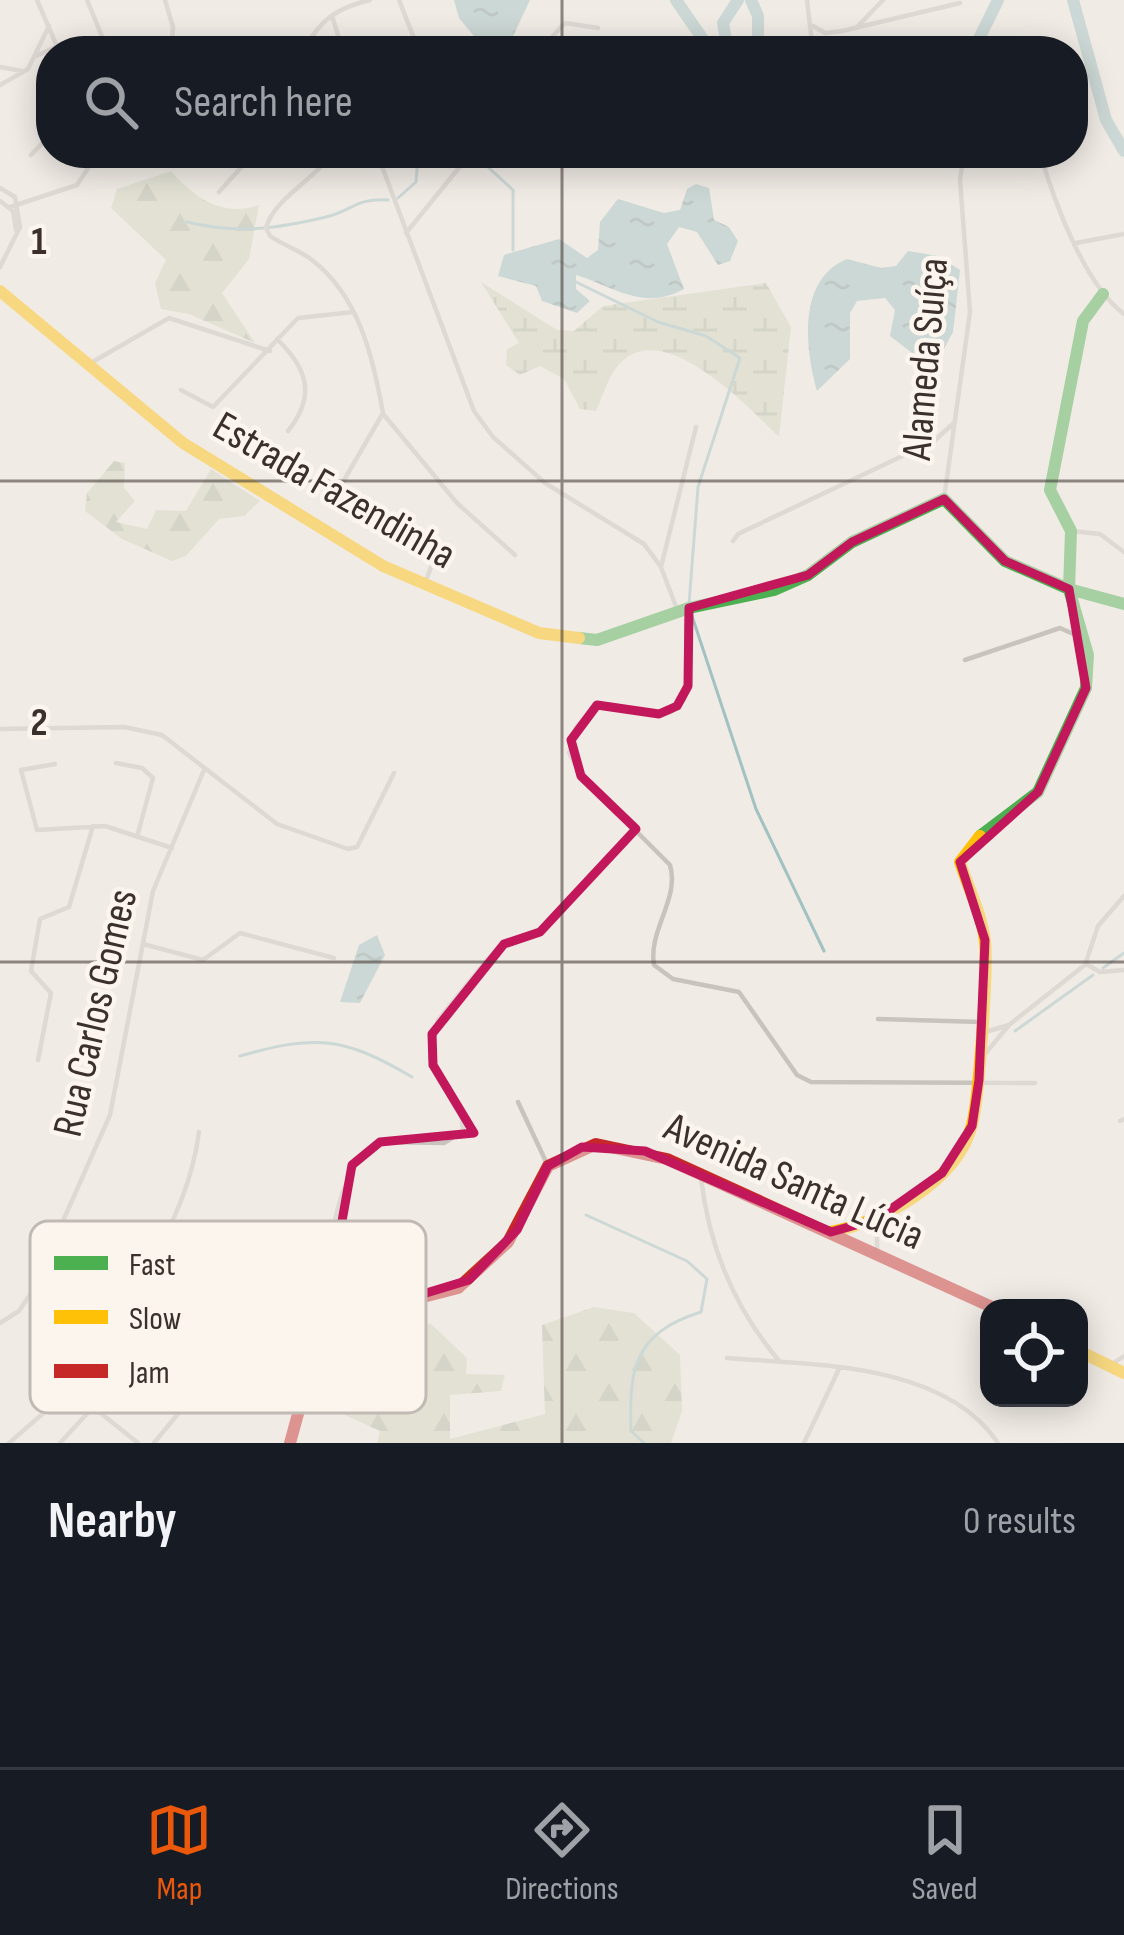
<!DOCTYPE html>
<html lang="en">
<head>
<meta charset="utf-8">
<style>
  :root { --surface:#171b24; --page:#20242c; --text:#f1f3f6; --muted:#9ea1a6; --line:#363941; --accent:#ea580c }
  body { margin:0; font-family:"Sofia Sans Condensed",sans-serif; background:var(--page); color:var(--text) }
  .controls { position:absolute; right:36px; bottom:36px; display:grid; overflow:hidden; border-radius:24px; box-shadow:0 6px 30px #0003 }
  .controls button { width:108px; height:108px; display:grid; place-items:center; padding:0; border:0; border-bottom:3px solid var(--line); background:var(--surface); color:var(--text); font:60px sans-serif }
  .list { margin:0; padding:0; list-style:none }
  h2 { display:flex; justify-content:space-between; align-items:center; height:156px; margin:0; padding:0 48px; font-size:51px }
  h2 small { font-size:39px; font-weight:400; color:var(--muted) }
  .icon { flex:none; width:66px; height:66px; fill:none; stroke:currentColor; stroke-width:2; stroke-linecap:round; stroke-linejoin:round }
  .map { position:relative; flex:none; width:1124px; height:1443px; overflow:hidden }
  .search { position:absolute; background:var(--surface); box-shadow:0 6px 30px #0003; left:36px; right:36px; top:36px; height:132px; display:flex; align-items:center; gap:30px; box-sizing:border-box; padding:0 42px; border-radius:48px; color:var(--muted); font-size:45px }
  .sheet { height:324px; background:var(--surface) }
  nav { display:flex; justify-content:space-around; align-items:center; box-sizing:border-box; height:168px; border-top:3px solid var(--line); background:var(--surface); font-size:33px; color:var(--muted) }
  nav a { display:grid; justify-items:center; gap:6px }
  nav .on { color:var(--accent) }
  .map>svg:first-child { display:block }
  .forest { fill:url(#forest-firs) }
  .wetland { fill:url(#wetland-marsh) }
  .water { fill:url(#water-ripples) }
  .lines { fill:none; stroke-linecap:round; stroke-linejoin:round }
  .stream { stroke:#a1c2c1; stroke-width:3 }
  .river { stroke:#a1c2c1; stroke-width:12 }
  .street { stroke:#c9c3be; stroke-width:4.5 }
  .fast { stroke:#4caf50; stroke-width:12 }
  .slow { stroke:#ffc107; stroke-width:12 }
  .jam { stroke:#c62828; stroke-width:12 }
  .marked { fill:none; stroke:#c2185b; stroke-width:9; stroke-linejoin:round }
  .grid { fill:none; stroke:#3b302b; stroke-width:3; stroke-opacity:0.55 }
  .labels { text-anchor:middle; dominant-baseline:central; stroke-width:9; stroke-linejoin:round; paint-order:stroke }
  .street-label { font-size:42px; fill:#3b302b; stroke:#fbf5ee }
  .key { fill:#fbf5ee; stroke:#c1bab4; stroke-width:3 }
  .key-label { font-size:33px; fill:#3b302b }
  .grid-label { font-size:39px; text-anchor:middle; font-weight:bold; fill:#3b302b; stroke:#fbf5ee; stroke-width:9; stroke-linejoin:round; paint-order:stroke }
</style>
</head>
<body>
<div class="map">
<svg width="1124" height="1443" viewBox="0 0 1124 1443">
  <defs>
    <pattern id="forest-firs" width="22" height="20" patternUnits="userSpaceOnUse" patternTransform="scale(3)"><rect width="22" height="20" fill="#d1d6bf"/><path d="M5 1l3.5 6h-7zM16 11l3.5 6h-7z" fill="#b4b8a4"/></pattern>
    <pattern id="wetland-marsh" width="20" height="14" patternUnits="userSpaceOnUse" patternTransform="scale(3)"><rect width="20" height="14" fill="#d1d6bf"/><path d="M1 5h8M5 5V1M11 12h8M15 12V8" fill="none" stroke="#b4b8a4"/></pattern>
    <pattern id="water-ripples" width="26" height="14" patternUnits="userSpaceOnUse" patternTransform="scale(3)"><rect width="26" height="14" fill="#a1c2c1"/><path d="M2 4q2-2 4 0t4 0M15 11q2-2 4 0t4 0" fill="none" stroke="#849e9d"/></pattern>
  </defs>
  <rect width="100%" height="100%" fill="#f0ebe5"/>
  <!-- forest -->
  <path class="forest" d="M171 171C195 198 223 218 259 205L249 259 222 293 255 343 189 314 161 309 155 283 166 260 111 208 117 189Z
    M114 461 125 463 124 488 135 501 116 522 147 529 156 510 186 511 211 469 260 501 244 516 219 519 186 556 172 561 122 539 85 511 87 493Z
    M594 1307 634 1313 680 1355 682 1411 671 1443H377L380 1431 314 1401 311 1390 374 1410V1383L319 1363 330 1334 382 1352 430 1323 467 1358 466 1374 505 1375 501 1391 450 1395V1439L545 1414 542 1325Z"/>
  <!-- wetland -->
  <path class="wetland" d="M481 282 557 330 574 331 603 306 766 283 791 327 779 437C748 407 659 311 616 368 607 380 602 398 596 411L580 409 564 379 540 366 520 375 506 365 507 349 519 343Z"/>
  <!-- water -->
  <path class="water" d="M454 0H530L506 51H486L459 18Z
    M696 184 709 188 714 220 729 227 738 241 730 261 718 265 697 232 679 227 667 244 684 289C643 311 617 288 576 275V289L590 301 577 313 542 301 536 286 498 276 504 255 559 239 587 258 598 250 600 222 618 199 664 213 680 210 687 189Z
    M908 251 938 256 960 270 953 332 933 369 890 336 895 310 885 298 857 301 850 313V359L817 391C805 349 797 279 847 259L881 268 896 266Z
    M377 935 385 955 360 1003 340 1002 359 945Z"/>
  <g class="lines">
    <!-- stream -->
    <path class="stream" d="M476 156 513 190V250
      M398 198 416 182 418 158 431 153
      M187 222C237 234 276 229 326 217 354 210 355 198 388 200
      M572 280 658 322 706 336 740 358 698 487 689 604
      M691 613 756 809 824 951
      M1103 968 1124 953
      M1015 1031 1093 975
      M240 1056C317 1034 344 1037 412 1077
      M586 1215 687 1261 707 1279 701 1312C634 1333 629 1368 631 1431L644 1443"/>
    <!-- river -->
    <path class="river" d="M676 0 711 51
      M751 0 758 16V51
      M1073 0 1106 120 1124 151
      M728 51 723 23 738 0
      M973 51 998 0"/>
    <!-- street -->
    <path class="street" d="M37 0 59 51
      M87 0 108 51
      M165 0 173 27 171 51
      M399 0 419 51
      M807 0 813 51
      M332 16 343 51
      M813 26 825 33 842 31 960 3
      M858 26 883 0
      M303 51C320 20 336 8 370 0
      M539 51 565 23 598 28
      M36 56 58 46
      M0 67 22 71
      M0 85 28 69 49 26
      M111 153 117 162
      M332 153C315 180 274 198 266 228L270 236C283 245 299 250 312 260 359 296 373 357 383 413
      M377 153 474 411 493 437 545 483 644 544 661 567 678 612
      M455 153 460 167
      M1040 153C1054 201 1084 284 1124 314
      M31 155 51 134
      M0 188 15 197 20 227 0 267
      M219 192 254 153
      M0 201 13 211 16 230
      M10 207 77 185 98 153
      M406 233 471 153
      M1076 243 1124 234
      M277 339C308 369 316 396 288 431
      M89 364 169 318 270 351
      M181 390 213 407 298 318 353 312
      M383 413 340 487 431 548 435 557 425 583
      M384 415 457 503 515 555
      M944 499 970 312 960 180 964 153
      M1071 531 1100 534 1124 552
      M733 541 738 534 934 441 955 422
      M661 567 696 427
      M689 608C677 636 708 704 664 714 642 719 621 700 597 705L576 727 569 753 581 776 670 865C680 899 648 930 654 965L673 979 739 992 797 1075 811 1082 1035 1083
      M965 660 1060 628 1080 637
      M0 729 124 727 162 735 277 824 348 849 357 847 394 773
      M116 763 142 768 153 778 137 837
      M55 764 21 770 37 830 105 826 172 848
      M143 944 203 960 240 933 334 958
      M1086 962 1098 926 1124 896
      M1086 964 1100 972 1124 970
      M878 1019 981 1022
      M982 1033 1009 1025 1086 964
      M38 1060 51 993 31 971 40 919 69 907 93 826
      M980 1060 1009 1025
      M518 1102 548 1166
      M1120 1121 1124 1119
      M701 1178C709 1248 735 1309 780 1362
      M877 1253V1219
      M32 1294C130 1345 189 1209 199 1132
      M0 1323 19 1311 31 1293 110 1115 153 891 204 770
      M321 1339C325 1287 329 1165 380 1142L444 1143 463 1131 461 1109 430 1057 438 1020 487 960 504 944 540 932 635 830
      M727 1358C813 1365 944 1362 998 1443
      M1109 1366 1124 1356
      M93 1407 138 1443
      M9 1443 92 1371
      M60 1443 107 1392
      M154 1443 196 1392 304 1295 324 1284
      M804 1443 839 1369"/>
    <!-- fast -->
    <path class="fast" d="M579 638 597 640 689 608 774 590 808 575 852 542 944 499 1005 561 1069 589 1124 604
      M980 836 1038 792 1086 688 1088 655 1069 589 1071 531 1050 490 1083 321 1103 294"/>
    <!-- slow -->
    <path class="slow" d="M0 291 183 443 383 566 539 633 579 638
      M831 1232C883 1222 957 1182 972 1125 979 1099 988 969 985 941 982 915 968 887 960 862L980 836
      M1079 1351 1124 1373"/>
    <!-- jam -->
    <path class="jam" d="M290 1443 315 1352 329 1329 357 1314 458 1288 508 1242 548 1166 596 1144 667 1159 994 1308"/>
  </g>
  <!-- marked area -->
  <path d="M0 0H1124V1443H0ZM944 499 1005 561 1069 589 1086 688 1038 792 960 862 985 940 979 1080 972 1126 942 1173 877 1219 831 1232 645 1151 582 1147 548 1166 517 1230 469 1280 357 1314 321 1339 352 1165 380 1142 474 1133 433 1065 432 1034 504 944 540 932 636 829 581 776 571 740 597 705 659 714 677 706 688 686 689 608 808 575 852 542Z" fill="#f0ebe5" fill-opacity=".55" fill-rule="evenodd"/>
  <path class="marked" d="M944 499 1005 561 1069 589 1086 688 1038 792 960 862 985 940 979 1080 972 1126 942 1173 877 1219 831 1232 645 1151 582 1147 548 1166 517 1230 469 1280 357 1314 321 1339 352 1165 380 1142 474 1133 433 1065 432 1034 504 944 540 932 636 829 581 776 571 740 597 705 659 714 677 706 688 686 689 608 808 575 852 542Z"/>
  <!-- grid -->
  <path class="grid" d="M562 0V51M562 153V1443M0 481H1124M0 962H1124"/>
  <g class="labels">
    <!-- street labels -->
    <g class="street-label">
      <text transform="translate(926 359) rotate(-85)">Alameda Suíça</text>
      <text transform="translate(334 491) rotate(30)">Estrada Fazendinha</text>
      <text transform="translate(96 1013) rotate(-77)">Rua Carlos Gomes</text>
      <text transform="translate(794 1182) rotate(24)">Avenida Santa Lúcia</text>
    </g>
  </g>
  <!-- legend -->
  <rect x="30" y="1221" width="396" height="192" rx="18" class="key"/>
  <rect x="54" y="1256" width="54" height="14" fill="#4caf50"/>
  <rect x="54" y="1310" width="54" height="14" fill="#ffc107"/>
  <rect x="54" y="1364" width="54" height="14" fill="#c62828"/>
  <g class="key-label">
    <text x="129" y="1275">Fast</text>
    <text x="129" y="1329">Slow</text>
    <text x="129" y="1383">Jam</text>
  </g>
  <g class="grid-label">
    <text x="39" y="254">1</text>
    <text x="39" y="735">2</text>
  </g>
</svg>
<div class="controls">
<button><svg class="icon" aria-label="locate" viewBox="0 0 24 24"><circle cx="12" cy="12" r="6"/><path d="M12 2v4M12 18v4M2 12h4M18 12h4"/></svg></button>
</div>
<div class="search"><svg class="icon" aria-label="search" viewBox="0 0 24 24"><circle cx="10" cy="10" r="6"/><path d="M15 15l6 6"/></svg>Search here</div>
</div>
<section class="sheet">
<h2>Nearby<small>0 results</small></h2>
<ul class="list">
</ul>
</section>
<nav>
<a class="on"><svg class="icon" aria-label="map" viewBox="0 0 24 24"><path d="M3 6l6-2 6 2 6-2v14l-6 2-6-2-6 2zM9 4v14M15 6v14"/></svg>Map</a>
<a><svg class="icon" aria-label="directions" viewBox="0 0 24 24"><path d="M12 3l9 9-9 9-9-9zM9 14v-3h6M13 9l2 2-2 2"/></svg>Directions</a>
<a><svg class="icon" aria-label="saved" viewBox="0 0 24 24"><path d="M7 4h10v16l-5-4-5 4z"/></svg>Saved</a>
</nav>
</body>
</html>
